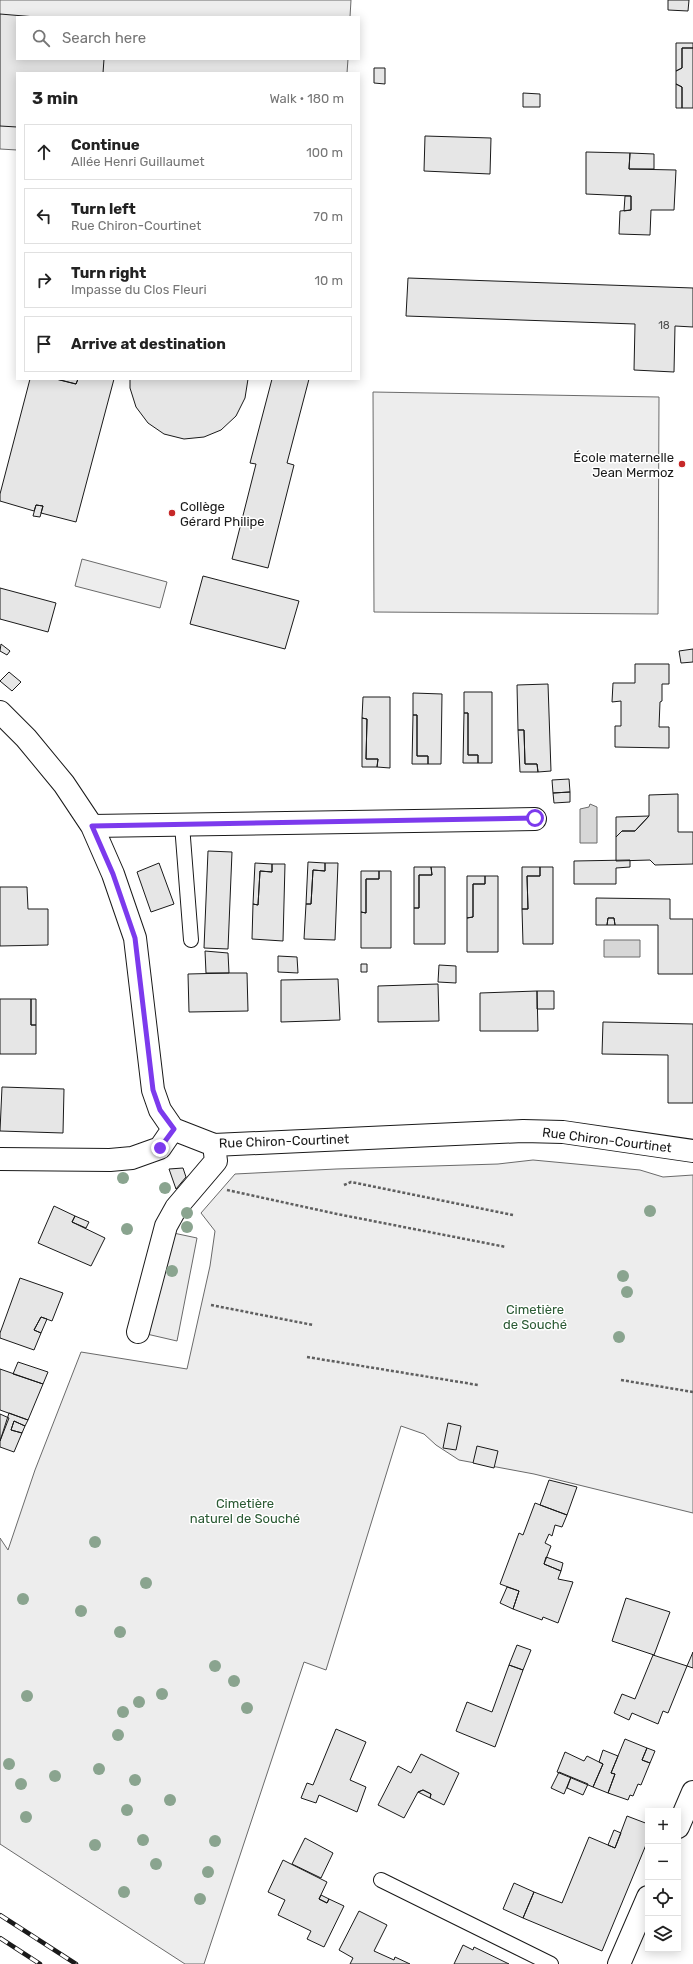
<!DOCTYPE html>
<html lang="en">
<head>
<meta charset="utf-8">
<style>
  :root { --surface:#fff; --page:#f2f2f2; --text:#222; --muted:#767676; --line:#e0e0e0 }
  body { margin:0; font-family:Rubik,sans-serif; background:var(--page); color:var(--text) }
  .controls { position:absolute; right:12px; bottom:12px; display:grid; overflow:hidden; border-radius:0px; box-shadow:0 2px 10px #0003 }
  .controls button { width:36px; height:36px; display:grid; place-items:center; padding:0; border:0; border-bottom:1px solid var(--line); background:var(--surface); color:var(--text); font:20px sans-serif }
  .stop { position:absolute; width:12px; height:12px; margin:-9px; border:3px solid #7c3aed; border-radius:50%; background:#fff }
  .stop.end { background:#7c3aed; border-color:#fff; box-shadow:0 1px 4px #0008 }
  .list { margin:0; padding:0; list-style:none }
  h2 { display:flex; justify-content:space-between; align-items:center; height:52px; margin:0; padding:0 16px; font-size:17px }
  h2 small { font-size:13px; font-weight:400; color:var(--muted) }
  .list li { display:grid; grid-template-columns:26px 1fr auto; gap:12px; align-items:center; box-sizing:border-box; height:56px; margin:0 8px 8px; padding:0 8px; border:1px solid var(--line); border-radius:0px }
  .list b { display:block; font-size:15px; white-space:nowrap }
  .list p { margin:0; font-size:13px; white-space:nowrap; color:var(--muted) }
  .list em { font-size:13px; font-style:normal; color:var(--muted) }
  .icon { flex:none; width:22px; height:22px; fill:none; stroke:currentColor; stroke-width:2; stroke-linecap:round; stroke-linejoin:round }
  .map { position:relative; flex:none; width:693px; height:1964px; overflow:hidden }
  .search { position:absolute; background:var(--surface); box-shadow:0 2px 10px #0003; left:16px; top:16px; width:344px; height:44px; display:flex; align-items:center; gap:10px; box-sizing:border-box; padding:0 14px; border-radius:0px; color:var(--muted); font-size:15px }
  .panel { position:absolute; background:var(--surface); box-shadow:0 2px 10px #0003; left:16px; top:72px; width:344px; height:308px; border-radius:0px }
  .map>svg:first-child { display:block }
  .built { fill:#ededed; stroke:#6a6a6a }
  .water { fill:#d7d7d7; stroke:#6a6a6a }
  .building { fill:#e6e6e6; stroke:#1a1a1a }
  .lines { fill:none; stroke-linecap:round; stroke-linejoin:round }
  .lane-casing { stroke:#1a1a1a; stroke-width:16 }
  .street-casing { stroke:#1a1a1a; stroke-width:24 }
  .secondary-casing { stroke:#1a1a1a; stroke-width:24 }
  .path { stroke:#5f5f5f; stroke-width:2.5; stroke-dasharray:3 2; stroke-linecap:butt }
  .lane { stroke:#fff; stroke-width:14 }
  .street { stroke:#fff; stroke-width:22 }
  .secondary { stroke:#fff; stroke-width:22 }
  .rail-casing { stroke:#1a1a1a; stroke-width:4.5 }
  .rail { stroke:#fff; stroke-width:3; stroke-dasharray:9; stroke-linecap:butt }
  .tree { fill:#8aa48f }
  .route { stroke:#7c3aed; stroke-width:5 }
  .poi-dot { fill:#c62828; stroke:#fff; stroke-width:1.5 }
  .labels { text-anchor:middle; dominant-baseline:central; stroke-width:3; stroke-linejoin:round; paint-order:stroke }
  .number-label { font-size:11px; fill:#4d4d4d }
  .poi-label { font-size:13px; fill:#1a1a1a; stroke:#fff; text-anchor:end }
  .street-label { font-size:13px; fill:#1a1a1a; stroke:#fff }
  .park-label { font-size:13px; fill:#2b5a34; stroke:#fff }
</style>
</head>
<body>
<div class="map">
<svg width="693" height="1964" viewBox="0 0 693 1964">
  <rect width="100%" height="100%" fill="#fff"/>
  <!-- built -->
  <path class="built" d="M0 0H351L350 17H17V59H348L347 73H17V150L0 149Z
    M373 392 659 397 658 614 374 612Z
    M82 559 167 582 160 608 75 586Z
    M533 1160 640 1170 663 1177 693 1175V1513L534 1474 459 1460 436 1445 424 1434 401 1426 326 1670 304 1662 204 1964H185L0 1844V1538L8 1550 35 1470 81 1352 187 1369 210 1266 215 1231 201 1213 235 1174 336 1169 498 1164Z
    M164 1231 197 1238 177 1341 138 1332Z"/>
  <!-- water -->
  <path class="water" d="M590 804 597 807V843H580V809L589 807Z
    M604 940H640V957H604Z"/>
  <!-- building -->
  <path class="building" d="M668 0H689L688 11 668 10Z
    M0 14 36 17H17V59H104L103 73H17V127L0 126Z
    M676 43H693V48H682V68L676 71Z
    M682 48H693V108H682V87L676 84V71L682 68Z
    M374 68H385V84L374 83Z
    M676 84 682 87V108H676Z
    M523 93 540 94V107H523Z
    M425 136 491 138 490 174 424 171Z
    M586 152 630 153 629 169 676 170 674 210H651L650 235 619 234 620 211 631 210V196L586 194Z
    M630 153 654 154V169H629Z
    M625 196H631V210L624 211Z
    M408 278 693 288V327L675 326 674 372 634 370 635 324 406 316Z
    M30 379H56L76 384 78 379H114L76 522 41 513 43 506 36 505 34 511 0 501V494Z
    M56 379H78L76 384Z
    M130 379H248L245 398 236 416 221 430 204 437 184 439 164 434 148 423 136 407 130 388Z
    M272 379H309L287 463 294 465 268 568 232 559 256 464 250 463Z
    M36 505 43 506 40 517 33 516Z
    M203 576 299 601 285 649 190 624Z
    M0 588 56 603 48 632 0 619Z
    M1 644 10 651 7 655 0 651Z
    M693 649V662L681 663 679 651Z
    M635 664H669V684H662V701L660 702 659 727H669V748L615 747V726H621V701L612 702 613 683H635Z
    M9 672 21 682 12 691 0 681Z
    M548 684 551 771 538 772 537 764H525L524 730H518L517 685Z
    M464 692H492V763H478V755H468V713H464Z
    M413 693 442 694 441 764H428V756H417V715H413Z
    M363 697H390V768L377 767 378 759H366L367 719 362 718Z
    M464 713H468V755H478V763H463Z
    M413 715H417V756H428V764H412Z
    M362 718 367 719 366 759H378L377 767H362Z
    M518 730H524L525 764H537L538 772H520Z
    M569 779 570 792 553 793 552 780Z
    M570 792V802L554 803 553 793Z
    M678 794V832H693V864L655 865 650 860 616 861V837L622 831H635L649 816V795Z
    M649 816 635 831H622L616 837V817Z
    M208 851 232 852 228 949 204 948Z
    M630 860V867L616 868V884H574V861Z
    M308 862 325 863V871L313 870 311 904H306Z
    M159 863 174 904 151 912 137 872Z
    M255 863 272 864V872L260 871 258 905 253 904Z
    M325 863H338L335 940 304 939 306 904H311L313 870 325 871Z
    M272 864H285L283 941 252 939 253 904 258 905 260 871 272 872Z
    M414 867H431L432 875H419V908H414Z
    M431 867H445V944H414V908H419V875H432Z
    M522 867H540V876H527L528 909H522Z
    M540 867H553V944H523L522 909H528L527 876H540Z
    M361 871H379V879H366V913L361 912Z
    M379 871H391V948H361V912L366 913V879H379Z
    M467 876H485V884H473V917L467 918Z
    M485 876H498V952H467V918L473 917V884H485Z
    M0 887H27L28 909H48V945L0 946Z
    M596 898 670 899V919H693V974H658V925H615L614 918H608L607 925H596Z
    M608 918H614L615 925H607Z
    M205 951 228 953 229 973H206Z
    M278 956 297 957 298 973 278 972Z
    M361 964H367V972H361Z
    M439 965 456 966V983L438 982Z
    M229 973H247L248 1011 189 1012 188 974Z
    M338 979 340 1020 281 1022V980Z
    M438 984 439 1021 378 1022V986Z
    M537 991H554V1009H537Z
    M537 991 538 1031H480V993Z
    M0 999H31V1025H36V1054H0Z
    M31 999H36V1025H31Z
    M603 1022 693 1024V1103H668V1055L602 1054Z
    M2 1087 64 1089 63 1133 0 1131Z
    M183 1168 186 1177 176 1189 169 1169Z
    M54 1206 75 1216 72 1222 105 1238 91 1266 38 1243Z
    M75 1216 89 1222 86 1228 72 1222Z
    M20 1278 63 1293 52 1321 41 1317 34 1330 41 1333 34 1350 0 1338V1333Z
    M41 1317 47 1319 41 1333 34 1330Z
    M18 1362 48 1372 43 1384 13 1374Z
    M0 1369 43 1384 28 1420 0 1410Z
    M9 1413 28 1420 25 1426 14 1421 11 1430 22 1433 14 1452 0 1447V1441Z
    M0 1414 9 1418 0 1441Z
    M14 1421 25 1426 22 1433 11 1430Z
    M448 1423 461 1426 456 1450 443 1448Z
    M477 1446 498 1451 494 1468 473 1463Z
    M549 1480 577 1487 567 1515 540 1505Z
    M535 1503 567 1515 562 1527 555 1525 552 1536 549 1534 545 1543 551 1546 544 1564 561 1571 558 1579 573 1582 558 1623 543 1617 542 1620 513 1609 519 1591 500 1584 519 1533 523 1535Z
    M546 1557 563 1563 561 1571 544 1564Z
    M507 1587 519 1591 513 1609 500 1603Z
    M626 1598 670 1612 654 1655 612 1641Z
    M517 1645 531 1650 523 1670 509 1665Z
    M693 1652V1668L687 1666Z
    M653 1655 687 1666 668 1713 663 1711 658 1724 632 1713 629 1720 614 1713 622 1694 635 1699Z
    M509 1665 523 1670 495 1747 456 1731 467 1702 492 1712Z
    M336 1729 366 1742 350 1780 366 1787 357 1812 319 1795 316 1803 301 1798 307 1783 313 1785Z
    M625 1739 647 1748 642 1760 650 1763 641 1785 638 1784 633 1796 630 1795 628 1800 608 1793 615 1774 611 1773Z
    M647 1748 655 1751 650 1763 642 1760Z
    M603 1750 618 1756 611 1773 615 1774 608 1793 593 1787 603 1764 599 1762Z
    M565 1752 584 1761 587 1756 603 1764 593 1787 557 1772Z
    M421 1754 459 1773 444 1805 430 1798 431 1794 423 1790 418 1792 404 1818 378 1805 398 1766 411 1773Z
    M559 1772 571 1777 564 1794 551 1788Z
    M571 1777 588 1784 583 1795 567 1788Z
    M423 1790 431 1794 430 1798 418 1792Z
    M627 1816 648 1824V1840L602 1951 523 1918 534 1892 562 1903 589 1837 615 1848Z
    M614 1830 621 1833 615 1848 608 1845Z
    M305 1838 333 1853 321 1878 292 1864Z
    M283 1860 327 1882 319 1899 327 1903 329 1899 344 1906 324 1947 307 1939 311 1931 278 1915 285 1900 268 1892Z
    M514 1883 534 1892 523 1918 503 1909Z
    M321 1895 329 1899 327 1903 319 1899Z
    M359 1911 387 1925 374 1951 394 1960 395 1957 410 1964H350L353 1958 339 1950Z
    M463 1945 473 1950 474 1947 509 1964H454Z"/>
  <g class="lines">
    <defs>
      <path id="lane" d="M182 825 191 940
        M381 1880 551 1964"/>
      <path id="street" d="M0 712 26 738 64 784 92 826 113 874 135 938 153 1090 160 1110 173 1129 214 1145 523 1131 563 1132 693 1151
        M92 826 535 819
        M0 1159 110 1160 132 1158 160 1148 173 1129
        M138 1332 166 1226 176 1208 216 1161 214 1145"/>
      <path id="secondary" d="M678 1827 693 1792
        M619 1964 648 1897"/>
    </defs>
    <!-- lane casing -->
    <use href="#lane" class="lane-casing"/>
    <!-- street casing -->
    <use href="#street" class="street-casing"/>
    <!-- secondary casing -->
    <use href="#secondary" class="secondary-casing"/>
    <!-- path -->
    <path class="path" d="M344 1185 351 1182 513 1215
      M227 1190 337 1214 506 1247
      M211 1305 313 1325
      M307 1357 478 1385
      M621 1380 693 1392"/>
    <!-- lane -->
    <use href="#lane" class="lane"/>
    <!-- street -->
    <use href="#street" class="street"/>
    <!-- secondary -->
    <use href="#secondary" class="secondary"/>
    <defs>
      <path id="rail" d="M0 1915 76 1964
        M0 1938 40 1964"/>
    </defs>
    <!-- rail casing -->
    <use href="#rail" class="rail-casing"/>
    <!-- rail -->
    <use href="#rail" class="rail"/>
  </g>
  <!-- trees -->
  <g class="tree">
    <circle cx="123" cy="1178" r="6"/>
    <circle cx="165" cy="1188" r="6"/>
    <circle cx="650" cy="1211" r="6"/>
    <circle cx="187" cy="1213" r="6"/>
    <circle cx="187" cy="1227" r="6"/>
    <circle cx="127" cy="1229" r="6"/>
    <circle cx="172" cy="1271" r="6"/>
    <circle cx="623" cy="1276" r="6"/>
    <circle cx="627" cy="1292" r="6"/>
    <circle cx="619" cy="1337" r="6"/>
    <circle cx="95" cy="1542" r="6"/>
    <circle cx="146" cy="1583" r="6"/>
    <circle cx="23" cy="1599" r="6"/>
    <circle cx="81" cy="1611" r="6"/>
    <circle cx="120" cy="1632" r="6"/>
    <circle cx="215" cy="1666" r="6"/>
    <circle cx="234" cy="1681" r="6"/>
    <circle cx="162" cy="1694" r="6"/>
    <circle cx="27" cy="1696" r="6"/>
    <circle cx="139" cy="1702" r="6"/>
    <circle cx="247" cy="1708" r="6"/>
    <circle cx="123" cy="1712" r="6"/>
    <circle cx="118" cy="1735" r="6"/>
    <circle cx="9" cy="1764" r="6"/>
    <circle cx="99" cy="1769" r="6"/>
    <circle cx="55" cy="1776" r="6"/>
    <circle cx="135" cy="1780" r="6"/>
    <circle cx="21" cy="1784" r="6"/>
    <circle cx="170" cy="1800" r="6"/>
    <circle cx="127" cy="1810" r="6"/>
    <circle cx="26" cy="1817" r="6"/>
    <circle cx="143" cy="1840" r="6"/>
    <circle cx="215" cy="1841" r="6"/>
    <circle cx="95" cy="1845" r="6"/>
    <circle cx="156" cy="1864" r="6"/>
    <circle cx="208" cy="1872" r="6"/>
    <circle cx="124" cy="1892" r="6"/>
    <circle cx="200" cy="1899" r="6"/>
  </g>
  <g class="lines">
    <!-- route -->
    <path class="route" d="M160 1148 174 1129 160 1110 153 1090 135 938 113 874 92 826 535 818"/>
  </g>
  <!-- markers -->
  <g class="poi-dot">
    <circle cx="682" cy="464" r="4"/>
    <circle cx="172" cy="513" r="4"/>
  </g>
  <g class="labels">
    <!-- number labels -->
    <g class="number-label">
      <text x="664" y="325">18</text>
    </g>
    <!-- poi labels -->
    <g class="poi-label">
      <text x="674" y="457">École maternelle<tspan x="674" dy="15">Jean Mermoz</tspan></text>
      <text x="180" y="506" text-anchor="start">Collège<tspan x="180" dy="15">Gérard Philipe</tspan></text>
    </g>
    <!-- street labels -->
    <g class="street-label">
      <text transform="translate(607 1140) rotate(7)">Rue Chiron-Courtinet</text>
      <text transform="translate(284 1141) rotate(-2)">Rue Chiron-Courtinet</text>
    </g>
    <!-- park labels -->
    <g class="park-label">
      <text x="535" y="1309">Cimetière<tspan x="535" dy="15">de Souché</tspan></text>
      <text x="245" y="1503">Cimetière<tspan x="245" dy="15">naturel de Souché</tspan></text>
    </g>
  </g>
</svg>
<div class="controls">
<button>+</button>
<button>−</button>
<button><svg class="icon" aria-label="locate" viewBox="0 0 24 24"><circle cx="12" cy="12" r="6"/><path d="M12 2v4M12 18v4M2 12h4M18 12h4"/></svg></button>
<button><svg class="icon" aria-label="layers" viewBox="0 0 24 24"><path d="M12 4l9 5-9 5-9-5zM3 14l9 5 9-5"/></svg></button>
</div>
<div class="stop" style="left:535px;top:818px"></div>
<div class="stop end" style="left:160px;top:1148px"></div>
<div class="search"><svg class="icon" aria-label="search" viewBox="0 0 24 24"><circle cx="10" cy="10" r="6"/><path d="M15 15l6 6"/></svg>Search here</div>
<section class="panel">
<h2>3 min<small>Walk · 180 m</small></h2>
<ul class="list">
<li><svg class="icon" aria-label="ahead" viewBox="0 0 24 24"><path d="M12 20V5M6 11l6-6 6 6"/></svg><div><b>Continue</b><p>Allée Henri Guillaumet</p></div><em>100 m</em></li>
<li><svg class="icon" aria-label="left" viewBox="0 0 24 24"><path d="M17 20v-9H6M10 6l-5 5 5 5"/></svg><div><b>Turn left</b><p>Rue Chiron-Courtinet</p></div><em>70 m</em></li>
<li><svg class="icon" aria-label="right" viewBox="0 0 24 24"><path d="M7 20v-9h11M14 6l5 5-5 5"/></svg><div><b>Turn right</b><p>Impasse du Clos Fleuri</p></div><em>10 m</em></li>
<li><svg class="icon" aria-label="arrive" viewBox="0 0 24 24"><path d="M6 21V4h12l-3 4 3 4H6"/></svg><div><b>Arrive at destination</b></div></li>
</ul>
</section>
</div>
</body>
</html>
